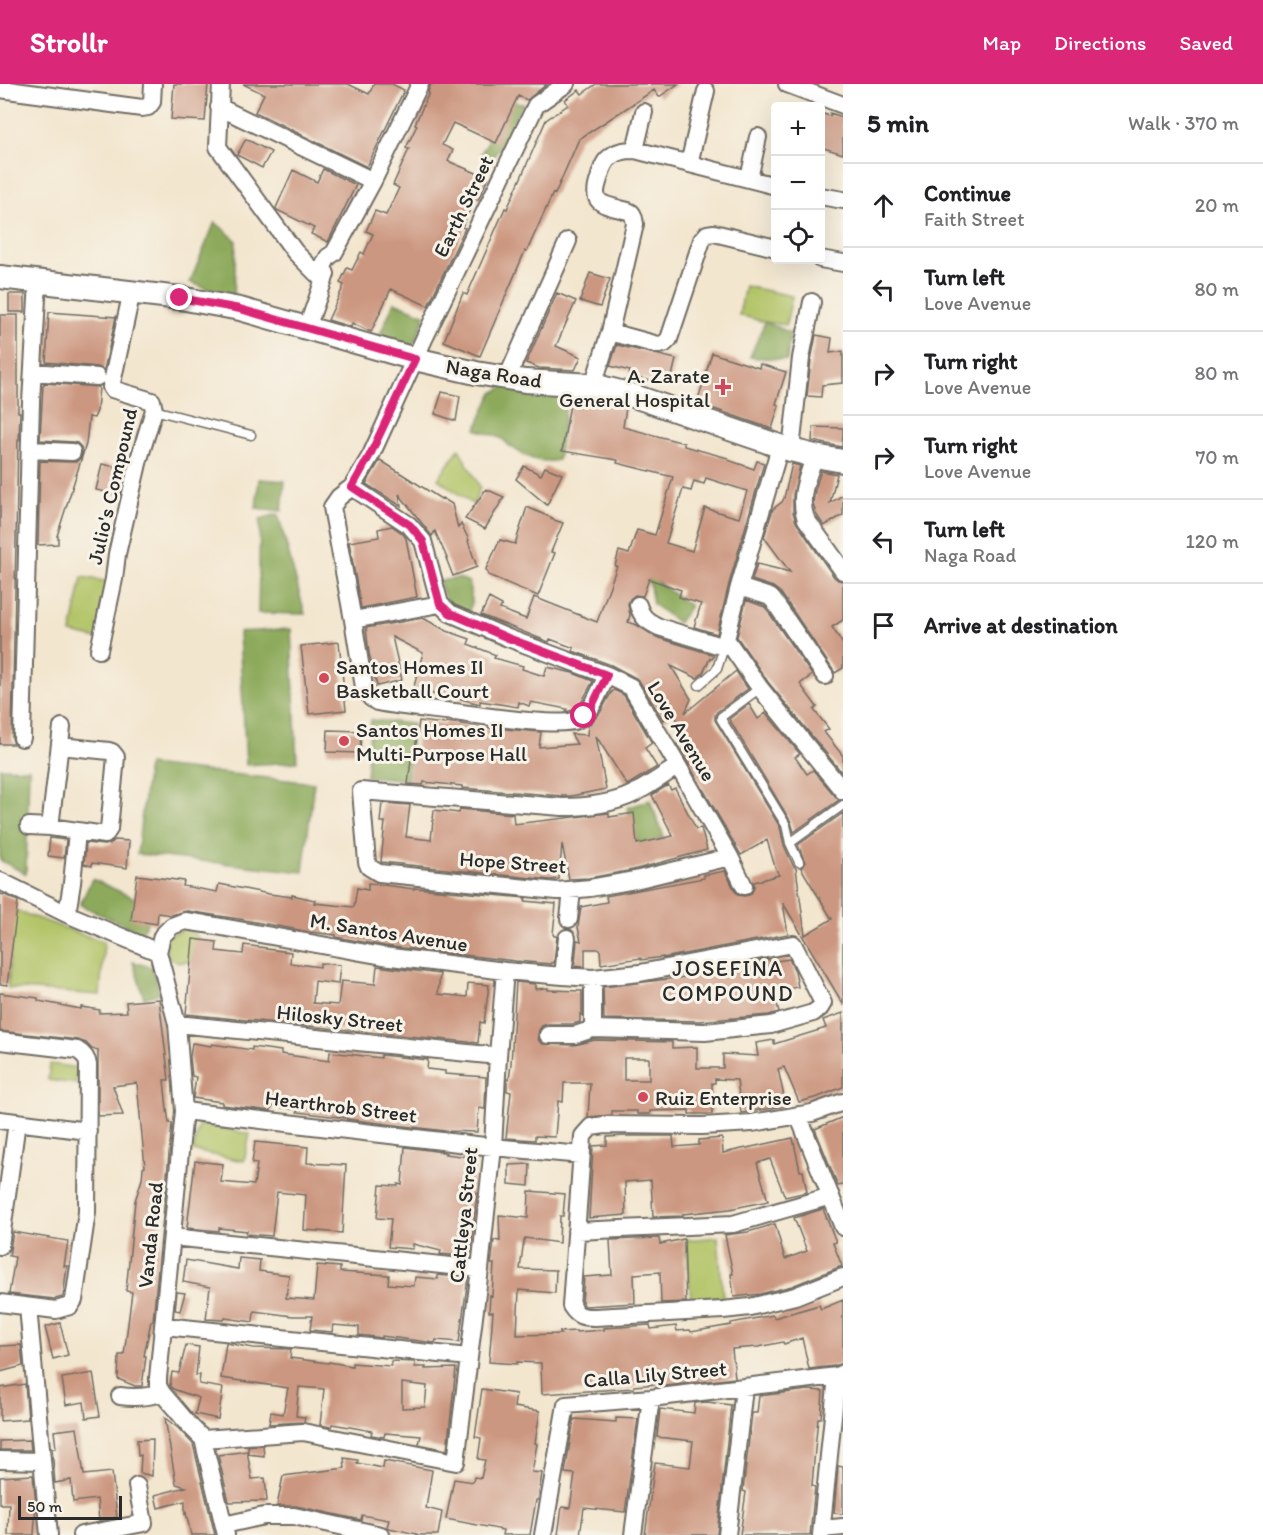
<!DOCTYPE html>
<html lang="en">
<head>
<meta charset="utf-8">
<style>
  :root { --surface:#fff; --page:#f6f6f6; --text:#202124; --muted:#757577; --line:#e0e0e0; --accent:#db2777 }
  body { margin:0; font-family:Itim,sans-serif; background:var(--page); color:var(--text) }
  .controls { position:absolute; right:18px; top:18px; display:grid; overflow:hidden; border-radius:6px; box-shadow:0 6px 24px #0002 }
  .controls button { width:54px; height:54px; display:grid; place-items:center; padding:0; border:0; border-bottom:2px solid var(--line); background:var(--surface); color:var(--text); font:30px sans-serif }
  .scale { position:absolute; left:18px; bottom:15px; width:104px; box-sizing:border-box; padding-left:6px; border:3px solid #2b2b2b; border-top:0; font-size:16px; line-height:21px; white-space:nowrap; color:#2b2b2b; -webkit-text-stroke:4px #f7f3e8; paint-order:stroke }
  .stop { position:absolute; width:18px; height:18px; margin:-14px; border:4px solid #db2777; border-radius:50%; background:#fff }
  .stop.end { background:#db2777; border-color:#fff; box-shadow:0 2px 6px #0008 }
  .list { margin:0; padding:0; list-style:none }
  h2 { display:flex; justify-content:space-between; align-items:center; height:78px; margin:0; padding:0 24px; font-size:26px }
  h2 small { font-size:20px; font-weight:400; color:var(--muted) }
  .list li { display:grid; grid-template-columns:39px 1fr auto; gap:18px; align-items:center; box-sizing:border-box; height:84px; padding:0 24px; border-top:2px solid var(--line) }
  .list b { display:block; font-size:22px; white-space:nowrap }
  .list p { margin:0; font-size:20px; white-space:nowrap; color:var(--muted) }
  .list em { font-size:20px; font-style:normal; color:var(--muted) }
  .icon { flex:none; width:33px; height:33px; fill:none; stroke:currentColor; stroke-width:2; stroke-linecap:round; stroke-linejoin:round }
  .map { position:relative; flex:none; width:843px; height:1451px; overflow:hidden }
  header { display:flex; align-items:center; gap:36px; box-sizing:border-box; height:84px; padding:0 30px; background:var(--accent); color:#fff }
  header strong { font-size:28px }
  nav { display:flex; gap:33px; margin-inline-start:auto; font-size:21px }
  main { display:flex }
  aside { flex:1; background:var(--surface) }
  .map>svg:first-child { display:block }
  .green { fill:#b2c468; stroke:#6e784a; stroke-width:1.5 }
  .forest { fill:#8daa5c; stroke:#5c6a44; stroke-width:1.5 }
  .building { fill:#cc9780; fill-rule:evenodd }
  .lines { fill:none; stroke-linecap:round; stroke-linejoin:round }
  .lane-casing { stroke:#716c64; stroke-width:11 }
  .street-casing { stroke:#716c64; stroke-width:20 }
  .secondary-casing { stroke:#716c64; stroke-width:26 }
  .lane { stroke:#fff; stroke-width:8 }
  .street { stroke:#fff; stroke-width:16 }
  .secondary { stroke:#fff; stroke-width:22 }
  .route { stroke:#db2777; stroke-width:8 }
  .poi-dot { fill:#d1495b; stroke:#f7f3e8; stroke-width:2 }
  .labels { text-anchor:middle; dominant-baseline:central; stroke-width:6; stroke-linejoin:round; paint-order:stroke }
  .street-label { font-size:21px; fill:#2b2b2b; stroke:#f7f3e8 }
  .poi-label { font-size:21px; fill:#2b2b2b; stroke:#f7f3e8; text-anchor:start }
  .neighbourhood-label { font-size:22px; letter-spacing:1.5px; fill:#2b2b2b; stroke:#f7f3e8 }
</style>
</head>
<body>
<header>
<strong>Strollr</strong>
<nav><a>Map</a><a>Directions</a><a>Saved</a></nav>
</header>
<main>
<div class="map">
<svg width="843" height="1451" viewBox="0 0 843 1451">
  <rect width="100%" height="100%" fill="#f7f3e8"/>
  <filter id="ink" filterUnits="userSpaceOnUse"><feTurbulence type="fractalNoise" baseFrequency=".0167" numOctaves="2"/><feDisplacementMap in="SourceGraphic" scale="12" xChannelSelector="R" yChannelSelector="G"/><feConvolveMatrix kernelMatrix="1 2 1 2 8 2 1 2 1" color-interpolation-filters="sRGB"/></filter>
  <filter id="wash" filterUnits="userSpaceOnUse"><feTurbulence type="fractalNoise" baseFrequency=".008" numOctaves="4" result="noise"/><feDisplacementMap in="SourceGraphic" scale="24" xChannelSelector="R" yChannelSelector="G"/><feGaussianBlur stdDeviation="1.35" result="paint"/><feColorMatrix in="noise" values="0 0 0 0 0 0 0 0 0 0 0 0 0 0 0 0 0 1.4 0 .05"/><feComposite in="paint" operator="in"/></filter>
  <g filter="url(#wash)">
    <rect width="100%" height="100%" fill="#f3e6cf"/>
    <!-- green -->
    <path class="green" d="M745 202 792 212 786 241 765 238 739 231Z
      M459 365 480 403 474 421 438 395Z
      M82 493 110 498 98 555 71 549Z
      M14 826 104 858 100 911 8 904Z
      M187 844 196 851 199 856 191 876C181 881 173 879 166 869L167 852Z
      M50 980 78 984 76 1000 48 996Z
      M199 1040 250 1050 244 1077 193 1067Z
      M718 1153 723 1214 691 1217 686 1156Z"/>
    <!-- forest -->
    <path class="forest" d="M509 18 523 19 492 76 481 70Z
      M215 138 236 156 234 216 190 198Z
      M394 218 426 231 411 267 379 253Z
      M765 238 790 249 787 276 750 273Z
      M509 300 565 311 566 320 558 376C542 380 526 374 513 364 509 362 506 358 502 355 496 351 484 349 476 345L487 320 493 309Z
      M259 395 285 397 282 427 256 424Z
      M278 430 305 530 258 529 260 435Z
      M648 491 690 522 678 539 653 520Z
      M458 494 469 498 472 518 467 533 449 525 439 497Z
      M291 545 297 678 246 681 239 548Z
      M371 636 413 640 407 696 366 692Z
      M148 681 314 699 303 788 137 770Z
      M0 684 29 685 26 790 0 776Z
      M650 716 664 753 640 762 627 724Z
      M92 795 154 823 142 849 80 821Z
      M133 878 152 883 160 909 144 914Z"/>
    <g id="blocks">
      <!-- building -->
      <path class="building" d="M174 0H208L205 37 171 35Z
        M243 0H348L369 10 374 0H392L404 6 367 83 255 28 264 10Z
        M431 0H547L527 16 518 12 496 59 453 39 442 61 453 66 448 77 488 94 478 116 475 115 462 143 465 144 428 222 391 205 371 248 352 239 351 243 328 236 344 201 340 199 347 184 352 186 361 168 364 170 373 150 366 147 375 127 386 131 399 104 393 101 409 65 406 64 417 41 415 40 429 9 428 8Z
        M596 0H678L659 13 654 6 579 55 555 110 553 109 527 167H525L480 272 444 257 463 209 467 211 505 124 507 125 520 96 546 36 568 21 565 16 579 6 582 10Z
        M820 29 830 32V29L843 33V70L820 63Z
        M246 55 271 68 262 84 237 71Z
        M323 85 356 101 328 158 311 150 314 144 277 126 276 124 293 86 317 98Z
        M590 189 610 195 600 223 580 217Z
        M557 209 576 217 556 262 581 273 575 286 539 284 526 279Z
        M9 210H25V228H9Z
        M49 228 116 233 104 286 98 283 46 278Z
        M0 231H18V328H20L19 356H18L12 654 14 660H0Z
        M816 251 832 254 830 269 843 267V299L822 301 821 313 807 312 811 276Z
        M617 261 676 275 670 301 629 292 630 287 610 282Z
        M712 269 759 284 760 280 786 288 776 320 779 321 772 345 697 319Z
        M44 299 99 303 97 327 94 334 89 333 86 360 57 452H58V460L38 461 40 377 72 378H76L80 374 82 368 81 363 77 359 73 358 40 356 43 301H44Z
        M442 308 460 312 456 337 435 330Z
        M571 314 626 324 623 343 684 359V362L728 374V376L754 385 757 377 764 379 729 500 717 550 694 543 701 520 679 513 681 506 649 495 643 512 635 511 630 515 628 520 630 531 628 538 637 541 656 553 714 571 712 575 710 574 703 589 697 594 671 582 691 615 685 629 736 587 748 605 717 628 715 631V636L780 743 784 761 793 781 796 784 805 851 832 835 801 784 805 778 798 761 843 729V920L783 819 788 850 663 874V873L641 876V874L601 880 600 865H585V883L575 882 577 856 581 857 578 843 581 823 607 818 606 812 704 794V791L725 787 735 807 739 811 744 812 749 811 752 808 754 803V798L779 791 775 783 767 756 741 771 677 660 688 654 674 630 663 636 640 598 636 594 611 581 573 567 574 564 550 555 549 558 481 531 489 514 502 521 500 525 526 535 534 513 597 538 617 482H615L619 467 629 470 637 446 655 451 673 393 617 379 618 376 562 367ZM706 394 747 407 739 434 705 424 692 467 666 459 683 405 691 407 694 397 704 400Z
        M813 343 843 344 842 363 812 357Z
        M380 376 441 415 442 414 452 420 458 444 461 440 469 456 468 457 477 483 453 492 446 474H447L435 447 432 452 399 410 401 422 366 400Z
        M102 380 126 385 120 411 96 406Z
        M792 380 800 382 793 411V428L796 438 834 493 838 496 843 497V536L832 543 843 560V584L835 589 781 509 773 503 752 496 757 480 790 488 764 453 773 425 782 418 784 414Z
        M524 382 541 391 545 383 562 390 547 421 516 395Z
        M821 387 837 390 830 419 843 411V431L824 442 816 430 813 419 815 406Z
        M486 405 504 413 485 445 465 435Z
        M527 423 552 434 551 435 563 439 551 468 555 469 538 512 488 491 486 485 500 456 515 460Z
        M392 442 402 449 406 454 417 513 361 524 349 458 379 453 378 445Z
        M746 516 765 523 812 591 800 600 817 623 814 626 829 645 824 648 843 672V690L768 598 737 553Z
        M423 534 447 547 470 555 468 560 496 571 494 574 523 582 522 585 544 592 547 583 573 589 593 597 580 621 573 626 566 628 567 625 531 618 529 622 519 618 518 623 480 617V620L450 612V614L425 608V609L413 606 423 569 392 553 402 596 377 602 369 569 366 544Z
        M339 558 346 626 309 630 301 562Z
        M614 606 624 611 652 659 645 664 657 683 629 700 627 701 596 652 606 705 571 712H562L462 704V702L424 698 423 701 408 700 412 667H415L419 637 445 640 446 638 491 644 541 648 539 663 577 660 571 650 587 651 588 642 600 629 611 609Z
        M749 620 758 635 766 629 800 670 795 673 807 690 813 686 839 716 794 748 791 738 729 635Z
        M328 646 361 647 360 669 327 668Z
        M668 701 671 706 675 704 696 745 701 744 707 766 633 786 589 794 569 795 562 760 559 795 551 796 381 778 385 738H380L382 719 410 721 406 753 431 756 434 726 459 729 460 725 513 730 514 740 609 729V733L634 729 637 760 673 752 652 711Z
        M50 754 66 756 64 774 48 772Z
        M115 756 129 757 127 784 92 779V782L84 780 86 759 104 761 110 760Z
        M137 791 184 797 183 802 217 808 219 800 269 810 292 813V811L315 816 314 819 354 823 357 804 368 806V799L414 805V804L428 805 526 814 525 817 556 820 553 850 554 852H557L554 879H551V880L516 877 385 862 336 853V851L310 848 239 835 187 827 171 831 158 829 157 840 131 836Z
        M0 810 5 811 18 817 7 901 0 900Z
        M193 855 217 858 216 867 243 870 244 861 266 864V865L291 868 290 879 320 883V879L340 881 338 900 315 897 313 919 338 921 341 897 375 900 377 882 440 890 438 910 467 913 468 899 489 901 484 939 480 938 478 959 186 930Z
        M769 875 770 878 789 875 795 887 798 903 774 907 779 928 769 931 699 937 604 935 603 903 686 893 685 891Z
        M516 898 535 900V905L548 904V906L582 907V931L580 930V938L573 940H548L542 942 539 946 538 952 539 957 543 960 575 961 595 956 672 958V964L697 963V984H723V970L758 972 756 959 774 956V960L826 944 823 936 843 929V1003L818 1013 799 1018 784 983 778 985 786 1022 741 1029 737 996 715 995V999H712V1030H689V1026L650 1027V1030H637V1027H612V1031L588 1033 590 999H564L563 1018 558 1017 555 1053 535 1052V1056L506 1054 511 1008 507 1007V995H509L511 980ZM624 974H649V996H624Z
        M0 909 38 914V917L81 925V923L100 926 99 929 127 928 126 918 159 915 169 996H164L167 1025 169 1039H172L153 1237H151L144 1272H146L142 1302H135L118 1295 119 1271H124L132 1208 126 1207 135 1117 142 1095 143 1084 145 1083 137 999 113 1002 123 1031 98 1032V966L92 965 86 959 78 956 0 947Z
        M192 959 211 962 212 960 252 966V963L281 967V970L329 977 330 968 381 974V971L428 976 427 985 445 987V990L486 993 485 1025 479 1024 477 1048 445 1047 347 1035V1034L297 1028 298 1026 272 1022 271 1027 222 1021V1018L193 1014 196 993 192 992 190 973Z
        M843 1033V1101L838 1102 815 1045Z
        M626 1052H673L674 1063 699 1061V1056L722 1054 723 1069 793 1054 800 1087H803L807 1108 785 1113 770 1075 757 1079 768 1117 730 1125 683 1130V1132L653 1133 651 1096 625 1098 626 1131 589 1134 593 1062 607 1061V1053Z
        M255 1058 308 1063 307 1079 346 1081 342 1149 304 1146 306 1111 277 1108 272 1152 246 1150 247 1147 219 1144V1147L187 1144 195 1077 223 1080 221 1098 254 1101 257 1080 252 1079Z
        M405 1063 443 1068 446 1069 445 1070 477 1074 473 1109H477L470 1173 440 1170 441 1167 413 1160V1165L388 1163 391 1135 377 1134 380 1101 398 1102V1100L402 1101Z
        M530 1080 529 1102 509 1100V1081Z
        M529 1107 565 1110 563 1132H560L559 1159 525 1154 524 1156 520 1185 556 1186 555 1209 519 1206 517 1251 561 1250 560 1248 576 1247V1248L604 1246V1244L650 1241 651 1245 676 1242 677 1247 690 1246 691 1248 731 1241V1239L773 1231 774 1234 819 1221 821 1225 843 1216V1279L834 1282 809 1285 802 1254 784 1260 783 1258 758 1263 732 1265 735 1294 657 1303V1300L634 1302V1304L542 1310 541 1279 517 1278V1280L489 1278 493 1228H489L490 1211 492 1212 494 1180H491L492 1173 494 1156 500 1157 499 1131 528 1134Z
        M823 1125 836 1158 833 1159 842 1182 792 1202 760 1210 734 1213 731 1190H733L725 1151 748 1148 775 1140 785 1175 807 1167 794 1134Z
        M13 1148 68 1157 64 1182H67L63 1213 55 1215 9 1210 15 1173 9 1172Z
        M659 1154 660 1160 684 1155 686 1218 661 1219 660 1188 634 1190 635 1219 585 1222 582 1219 584 1193 612 1191 610 1156Z
        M239 1174 260 1176 259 1187 289 1191 286 1214 314 1216 317 1181 340 1183V1188L389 1191 388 1200 414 1202 415 1193 438 1195V1191L468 1194 459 1258 436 1256 435 1259 382 1252V1254L359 1251V1243L333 1241 332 1248 310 1246 312 1232H293L254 1227 253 1238 225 1234 224 1236 206 1235 210 1203 183 1198 186 1176 238 1185Z
        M177 1208 185 1209 180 1227 175 1226Z
        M60 1239 68 1271 53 1275 45 1243Z
        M226 1259 253 1264 291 1265 290 1274 328 1279 329 1278 352 1282V1279L391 1282V1277L415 1278V1283H426L425 1285 456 1284 447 1366 419 1360 421 1352 385 1349 384 1353 371 1351 372 1347 344 1342 332 1340 331 1343 320 1341 324 1305 299 1303 296 1332 305 1333 304 1338 269 1340 271 1328 283 1330 288 1304 221 1294ZM402 1299 427 1302 425 1323 402 1324Z
        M21 1261 23 1282 0 1288V1262Z
        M186 1261 199 1263 196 1291H200L199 1300 223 1304 218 1335 195 1330 199 1314 173 1305 170 1302 172 1288 179 1289Z
        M93 1289 100 1332 86 1334 84 1318 66 1321 62 1294Z
        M25 1300 28 1335 0 1337V1304Z
        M482 1305 516 1310 514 1323 540 1327 535 1359 537 1360 532 1388 542 1389 538 1416H536L530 1451H502L503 1446 446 1435 454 1395 473 1398 474 1393 481 1394 485 1376 478 1375 481 1354 475 1353Z
        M808 1306 823 1307 821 1334H818L815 1365 812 1402 815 1403 810 1451H740L746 1408 743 1407 752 1329H757L759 1312Z
        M707 1318 731 1321 717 1451H645L655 1379 690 1383 693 1357 657 1353 660 1325 694 1329 695 1319Z
        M165 1334 178 1344 193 1360 215 1451H191L186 1429 185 1430V1417L158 1424 155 1411 186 1403 176 1400Z
        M616 1334 638 1335 625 1428 584 1424 580 1451H558L562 1423 570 1424 575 1390 565 1389 574 1335 616 1338Z
        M77 1344 84 1391 112 1388 117 1433 99 1437 97 1415 73 1418 71 1396 55 1399 52 1364H56L54 1347Z
        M153 1355 152 1392 140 1389 141 1371 138 1372 137 1356Z
        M30 1356 31 1366H0V1357Z
        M263 1361 264 1372 248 1370V1362Z
        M247 1367 252 1395 265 1394 267 1417 229 1418 218 1371Z
        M344 1374 358 1376 357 1379 383 1384 384 1377 432 1386 426 1424 442 1428 438 1451H417V1450L389 1444 387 1443 389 1436 362 1431 361 1436 296 1422H277L283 1392 345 1384Z
        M838 1382 843 1383V1430L834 1429Z
        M33 1391 36 1420 34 1451H8L9 1420H0V1393Z"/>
    </g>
  </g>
  <g filter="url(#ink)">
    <use href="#blocks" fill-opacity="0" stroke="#716c64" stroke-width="1.5"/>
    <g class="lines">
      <defs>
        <path id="lane" d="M154 326 251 351
          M699 601 717 585 724 563
          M760 604 721 633V635L786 741 790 759 799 778
          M790 759 843 721"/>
        <path id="street" d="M221 0 218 63 295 168 324 197
          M566 0 536 21 424 255 371 371 352 403 339 413 332 423 353 536 364 603 371 614 377 618C402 623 429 625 454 628 479 631 558 644 577 636 593 629 600 605 607 591
          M787 0 843 21
          M0 5 142 24 148 23 152 18 153 0
          M219 23 373 97
          M635 66 644 28
          M689 80 706 7
          M749 95 758 53
          M820 112 843 116
          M820 175 843 179
          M307 244 326 190 323 183 328 173 334 169 373 97 420 0
          M610 248 658 261 664 260 669 255 702 156 707 150 714 149 776 164
          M33 288 97 293
          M507 294 568 157
          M593 301 610 248 635 140C634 136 634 130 630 128 627 126 623 126 620 125 600 120 591 118 599 95 601 88 603 79 609 74 616 67 625 66 635 66L776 102
          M780 363 739 503 726 555 760 604 843 707
          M30 366 72 368
          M791 366 801 274 812 218
          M815 372C807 394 798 413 806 435L843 487
          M352 403 409 441 423 457 440 520 450 529 508 554 607 591 631 603 678 682 730 773 744 802
          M739 503 770 513 773 516 825 592
          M638 521C642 534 647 537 659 543L724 563 726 555
          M353 536 440 520
          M99 566 114 495 117 470 139 375 154 326 152 317 112 305 111 303 132 207
          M22 654 31 318 38 197
          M678 682C664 691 649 702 633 710 612 720 585 723 562 723L361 707 367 778 369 783 379 789 557 807 590 804 635 796 730 773
          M29 742 50 743 105 751 109 745 116 673 112 668 109 667 60 662
          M50 743 62 643
          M0 797 67 830 158 868
          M67 830 72 799 77 748
          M569 835 572 806
          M593 894V945
          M177 940 498 972
          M548 951H575L593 945 705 948 771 941 813 929 820 924 823 919 793 860 640 889 593 894 563 892
          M0 957 77 966C84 970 87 974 88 981L87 1128 74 1216 70 1222 56 1226 0 1219
          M843 1018 812 1029 752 1039 702 1042 605 1041 591 1043 583 1052 571 1222C578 1233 583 1233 595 1233L723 1226 750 1223 795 1212 843 1193
          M184 1027 493 1063 582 1071
          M798 1031 843 1143
          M0 1036 88 1047
          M576 1147 733 1140 831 1112
          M172 1153 480 1185
          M0 1162 17 1038
          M28 1223 49 1451
          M164 1242 469 1273
          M120 1312C135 1314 148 1313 162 1309
          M203 1355 303 1348 456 1378 480 1185 493 1063 498 972 505 887
          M0 1376 41 1377
          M224 1441 264 1432H294L381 1451
          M822 1445 843 1443
          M81 1451 144 1439 137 1402
          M226 1451 203 1355 191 1343 162 1309 158 1302V1294L184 1027 177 940 158 868 162 852 172 842 185 837 205 840 383 872 505 887 563 892 567 854
          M543 1451 566 1321 651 1314 837 1292 843 1289
          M633 1451 651 1314
          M727 1451 744 1304
          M821 1451 837 1292"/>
        <path id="secondary" d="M0 193 180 214 240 225 415 275 476 289 525 297 593 301 628 310 791 366 815 372 843 377"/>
      </defs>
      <!-- lane casing -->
      <use href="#lane" class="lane-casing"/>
      <!-- street casing -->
      <use href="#street" class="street-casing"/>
      <!-- secondary casing -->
      <use href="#secondary" class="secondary-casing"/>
      <!-- lane -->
      <use href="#lane" class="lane"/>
      <!-- street -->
      <use href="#street" class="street"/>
      <!-- secondary -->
      <use href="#secondary" class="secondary"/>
    </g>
  </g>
  <g class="lines" filter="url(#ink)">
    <!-- route -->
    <path class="route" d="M180 214 240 225 415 275 370 371 352 403 410 441 423 457 440 520 450 529 508 554 607 591 592 622 584 632"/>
  </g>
  <!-- markers -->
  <g class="poi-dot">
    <path d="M720 294h6v6h6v6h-6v6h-6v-6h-6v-6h6z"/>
    <circle cx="324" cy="594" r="6"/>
    <circle cx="344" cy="657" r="6"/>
    <circle cx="643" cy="1013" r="6"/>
  </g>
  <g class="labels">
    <!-- street labels -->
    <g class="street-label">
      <text transform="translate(463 122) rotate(-64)">Earth Street</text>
      <text transform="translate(494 289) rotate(9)">Naga Road</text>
      <text transform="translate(112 402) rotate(-77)">Julio's Compound</text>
      <text transform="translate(682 647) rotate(59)">Love Avenue</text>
      <text transform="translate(513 778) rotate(4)">Hope Street</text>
      <text transform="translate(389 848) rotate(9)">M. Santos Avenue</text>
      <text transform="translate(340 934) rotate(6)">Hilosky Street</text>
      <text transform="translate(341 1022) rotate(7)">Hearthrob Street</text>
      <text transform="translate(463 1131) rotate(-84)">Cattleya Street</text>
      <text transform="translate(150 1151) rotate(-84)">Vanda Road</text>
      <text transform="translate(655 1290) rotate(-5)">Calla Lily Street</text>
    </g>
    <!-- poi labels -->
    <g class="poi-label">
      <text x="710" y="291" text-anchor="end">A. Zarate<tspan x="710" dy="24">General Hospital</tspan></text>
      <text x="336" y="582">Santos Homes II<tspan x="336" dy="24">Basketball Court</tspan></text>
      <text x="356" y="645">Santos Homes II<tspan x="356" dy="24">Multi-Purpose Hall</tspan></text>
      <text x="655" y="1013">Ruiz Enterprise</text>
    </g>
    <!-- neighbourhood labels -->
    <g class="neighbourhood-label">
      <text x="728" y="884">JOSEFINA<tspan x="728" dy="25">COMPOUND</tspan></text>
    </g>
  </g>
</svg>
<div class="controls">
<button>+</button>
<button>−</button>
<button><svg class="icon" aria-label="locate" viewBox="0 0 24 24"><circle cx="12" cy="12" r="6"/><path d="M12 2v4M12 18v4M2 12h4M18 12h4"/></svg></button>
</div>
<div class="scale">50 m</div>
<div class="stop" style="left:584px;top:632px"></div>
<div class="stop end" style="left:180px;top:214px"></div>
</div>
<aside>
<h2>5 min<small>Walk · 370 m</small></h2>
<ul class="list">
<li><svg class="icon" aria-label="ahead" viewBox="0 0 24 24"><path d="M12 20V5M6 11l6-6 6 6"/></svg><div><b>Continue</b><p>Faith Street</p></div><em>20 m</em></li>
<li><svg class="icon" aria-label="left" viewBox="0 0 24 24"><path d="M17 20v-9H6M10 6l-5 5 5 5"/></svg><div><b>Turn left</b><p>Love Avenue</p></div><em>80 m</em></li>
<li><svg class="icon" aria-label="right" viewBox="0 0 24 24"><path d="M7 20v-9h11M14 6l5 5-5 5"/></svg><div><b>Turn right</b><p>Love Avenue</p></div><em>80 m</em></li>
<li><svg class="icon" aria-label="right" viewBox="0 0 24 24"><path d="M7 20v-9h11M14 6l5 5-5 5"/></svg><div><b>Turn right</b><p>Love Avenue</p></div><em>70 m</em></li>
<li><svg class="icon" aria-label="left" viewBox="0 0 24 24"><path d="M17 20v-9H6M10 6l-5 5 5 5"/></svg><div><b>Turn left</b><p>Naga Road</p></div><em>120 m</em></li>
<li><svg class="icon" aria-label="arrive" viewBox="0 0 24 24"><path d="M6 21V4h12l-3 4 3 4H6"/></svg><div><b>Arrive at destination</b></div></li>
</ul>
</aside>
</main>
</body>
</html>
